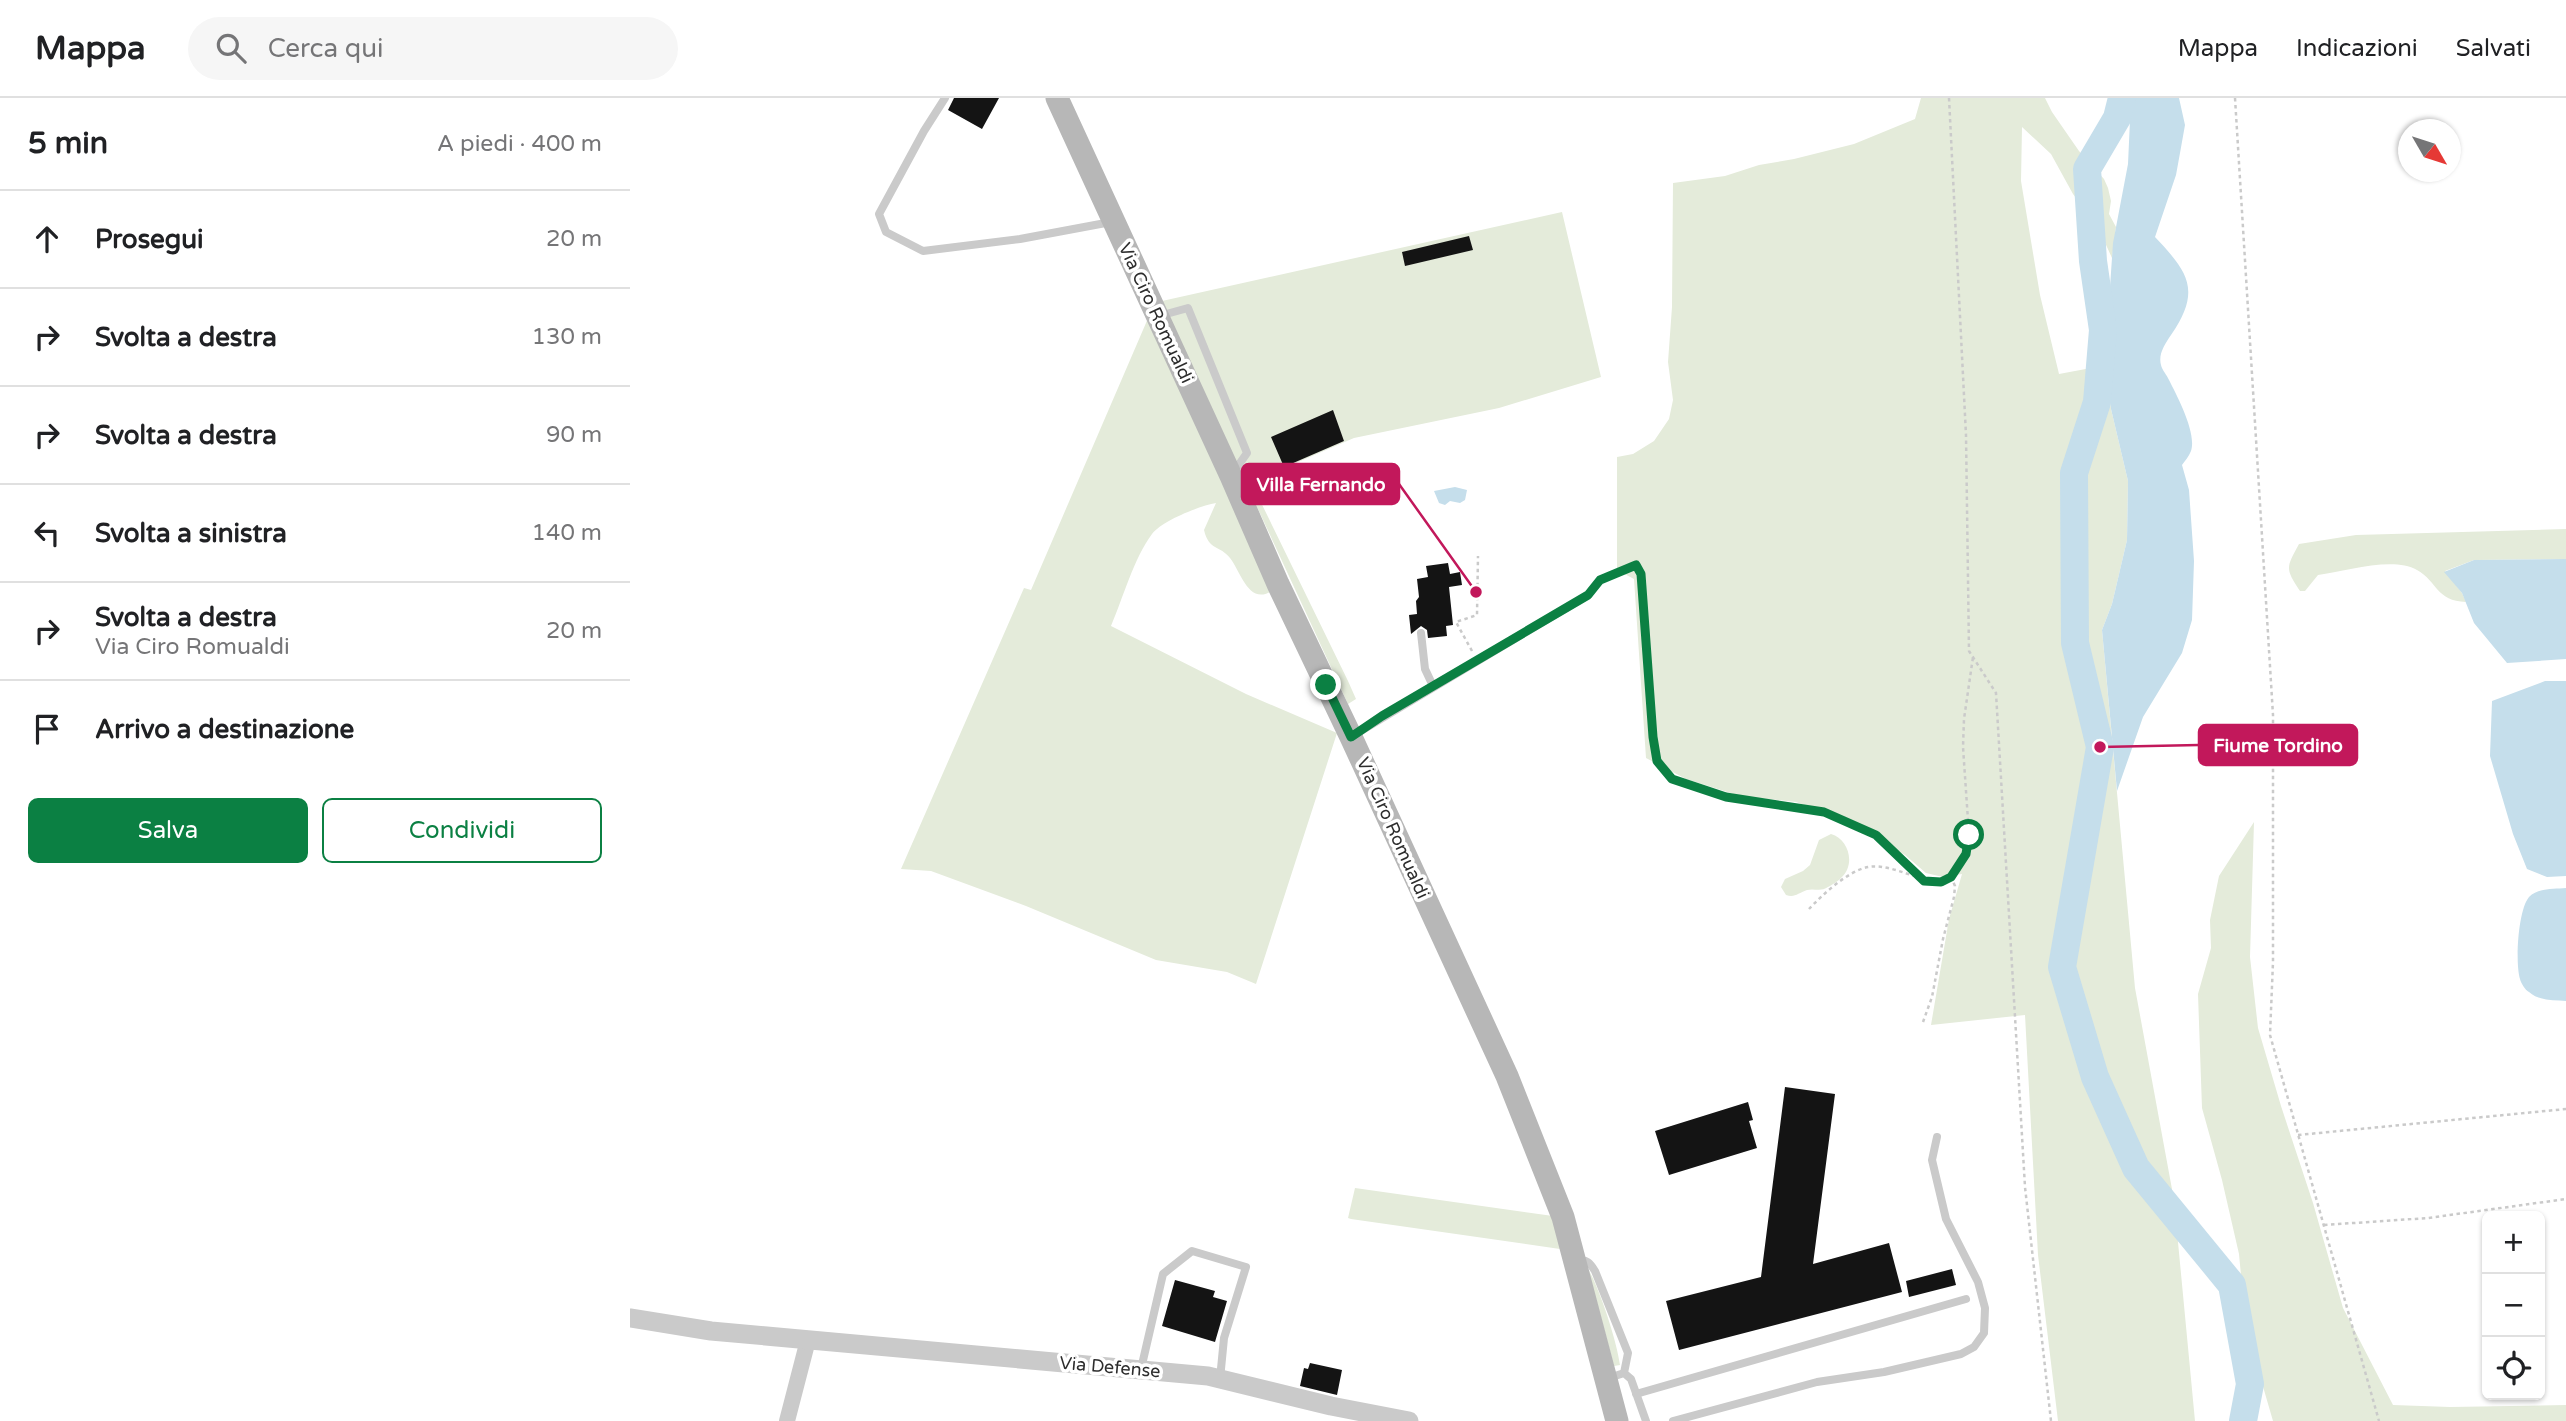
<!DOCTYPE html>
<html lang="it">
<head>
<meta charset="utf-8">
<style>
  :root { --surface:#fff; --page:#f6f6f6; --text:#202124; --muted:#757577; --line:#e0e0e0; --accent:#0b8043 }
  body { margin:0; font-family:"Varela Round",sans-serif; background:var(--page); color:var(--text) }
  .controls { position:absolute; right:21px; bottom:21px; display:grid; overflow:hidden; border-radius:10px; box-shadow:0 2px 5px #0004 }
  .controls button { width:63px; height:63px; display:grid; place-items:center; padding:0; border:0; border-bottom:2px solid var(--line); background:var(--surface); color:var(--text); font:35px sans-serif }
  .compass { position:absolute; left:1768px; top:21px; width:63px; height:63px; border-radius:50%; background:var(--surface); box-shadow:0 2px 5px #0004; rotate:129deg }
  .stop { position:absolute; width:21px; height:21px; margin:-16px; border:5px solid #0b8043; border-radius:50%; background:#fff }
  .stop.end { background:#0b8043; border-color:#fff; box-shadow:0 2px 7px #0008 }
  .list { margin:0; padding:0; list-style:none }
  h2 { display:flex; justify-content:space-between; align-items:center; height:91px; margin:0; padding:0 28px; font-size:30px }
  h2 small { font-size:23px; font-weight:400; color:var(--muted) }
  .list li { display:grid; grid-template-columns:46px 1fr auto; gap:21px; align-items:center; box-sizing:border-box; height:98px; padding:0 28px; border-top:2px solid var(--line) }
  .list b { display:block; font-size:26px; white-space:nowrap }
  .list p { margin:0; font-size:23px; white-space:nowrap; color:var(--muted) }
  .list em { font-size:23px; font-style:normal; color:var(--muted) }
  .actions { display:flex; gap:14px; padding:21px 28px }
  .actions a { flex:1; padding:16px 0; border:2px solid var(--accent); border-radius:10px; text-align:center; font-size:24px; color:var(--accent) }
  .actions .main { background:var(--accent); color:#fff }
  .icon { flex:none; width:38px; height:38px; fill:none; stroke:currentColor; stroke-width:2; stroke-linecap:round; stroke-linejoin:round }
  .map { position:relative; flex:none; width:1936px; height:1323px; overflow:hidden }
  header { display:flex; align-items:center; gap:42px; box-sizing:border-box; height:98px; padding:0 35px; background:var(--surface); border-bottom:2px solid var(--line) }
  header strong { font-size:33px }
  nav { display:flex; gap:38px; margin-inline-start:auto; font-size:24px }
  .search { width:490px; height:63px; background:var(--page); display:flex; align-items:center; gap:18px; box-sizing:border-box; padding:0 24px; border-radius:38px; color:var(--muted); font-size:26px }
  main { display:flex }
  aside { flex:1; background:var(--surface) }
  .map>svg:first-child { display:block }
  .green { fill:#e4ebda }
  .water { fill:#c5deeb }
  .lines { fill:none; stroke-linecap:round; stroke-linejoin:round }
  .river { stroke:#c5deeb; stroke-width:28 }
  .building { fill:#141414 }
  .path { stroke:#cacaca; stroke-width:2.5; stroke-dasharray:3.5 3.5; stroke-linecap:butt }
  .service { stroke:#cacaca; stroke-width:8 }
  .minor { stroke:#cacaca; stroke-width:16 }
  .tertiary { stroke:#cacaca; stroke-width:19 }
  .secondary { stroke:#b7b7b7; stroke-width:23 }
  .route { stroke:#0b8043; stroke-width:9 }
  .labels { text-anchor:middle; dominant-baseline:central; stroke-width:7; stroke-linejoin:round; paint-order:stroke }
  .street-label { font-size:18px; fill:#2d2d2d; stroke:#fff }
  .leader { fill:none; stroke:#c2185b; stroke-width:2.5 }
  .callout-dot { fill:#c2185b; stroke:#fff; stroke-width:2.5 }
  .callout { fill:#c2185b; stroke:#c2185b; stroke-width:2.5 }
  .callout-label { font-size:19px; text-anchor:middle; font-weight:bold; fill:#fff }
</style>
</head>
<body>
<header>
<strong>Mappa</strong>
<div class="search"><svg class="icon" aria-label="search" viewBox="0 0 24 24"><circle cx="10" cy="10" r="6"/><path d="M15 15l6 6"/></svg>Cerca qui</div>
<nav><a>Mappa</a><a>Indicazioni</a><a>Salvati</a></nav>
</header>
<main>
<aside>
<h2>5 min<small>A piedi · 400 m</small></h2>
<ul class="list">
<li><svg class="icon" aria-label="ahead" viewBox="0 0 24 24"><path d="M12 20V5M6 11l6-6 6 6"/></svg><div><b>Prosegui</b></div><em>20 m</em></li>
<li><svg class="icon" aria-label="right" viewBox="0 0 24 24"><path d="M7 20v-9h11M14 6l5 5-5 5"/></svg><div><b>Svolta a destra</b></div><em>130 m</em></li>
<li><svg class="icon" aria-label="right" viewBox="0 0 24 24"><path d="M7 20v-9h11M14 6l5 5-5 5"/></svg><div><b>Svolta a destra</b></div><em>90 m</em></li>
<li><svg class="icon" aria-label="left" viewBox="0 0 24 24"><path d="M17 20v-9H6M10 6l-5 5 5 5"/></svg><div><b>Svolta a sinistra</b></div><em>140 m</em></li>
<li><svg class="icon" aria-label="right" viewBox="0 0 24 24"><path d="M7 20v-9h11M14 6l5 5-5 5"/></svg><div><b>Svolta a destra</b><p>Via Ciro Romualdi</p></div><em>20 m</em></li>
<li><svg class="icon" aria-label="arrive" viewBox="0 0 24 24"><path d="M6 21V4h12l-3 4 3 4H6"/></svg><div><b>Arrivo a destinazione</b></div></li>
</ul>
<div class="actions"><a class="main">Salva</a><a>Condividi</a></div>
</aside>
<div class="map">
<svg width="1936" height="1323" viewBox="0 0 1936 1323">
  <rect width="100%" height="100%" fill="#fff"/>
  <!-- green -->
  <path class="green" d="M1291 0H1415L1422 14 1449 53 1474 81 1478 90 1481 103 1479 116 1486 129 1482 160 1467 127 1443 96 1421 56 1392 29 1391 83 1410 197 1429 276 1477 267 1481 311 1498 383 1497 442 1482 506 1472 532 1505 890 1544 1102 1565 1323H1428L1408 1157 1395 917 1301 927 1319 821 1332 776 1313 779 1296 775 1275 757 1224 725 1166 704 1110 698 1056 681 1016 660 1004 481 987 472V359L1003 356 1024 343 1039 321 1043 302 1038 264 1042 209 1043 85 1095 78 1129 67 1164 61 1224 46 1285 21Z
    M932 114 971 279 869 310 724 340 621 384 718 583 726 601 718 606 532 203Z
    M519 218 643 492C619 509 611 474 600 460 590 447 579 453 574 432L586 405C569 408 532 423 522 436 504 460 493 500 481 528L616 596 707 635 626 886 597 874 526 862 396 808 301 773 271 771 394 490 401 492Z
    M1936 431V461L1844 462 1815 473 1832 495 1836 504C1806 503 1808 484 1787 472 1762 458 1715 474 1688 477L1675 493H1670C1655 470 1656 470 1669 446L1726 437Z
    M1624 724 1620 859 1628 930 1651 1008 1683 1105 1713 1210 1763 1307 1820 1309 1936 1307V1323H1643L1616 1230 1609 1156 1592 1082 1572 1010 1568 896 1581 850 1580 822 1589 778Z
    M1201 736C1219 741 1226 767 1211 780 1208 783 1202 787 1198 789 1191 794 1184 790 1177 792 1168 795 1165 800 1156 797L1151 789 1155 781 1173 773 1180 767 1189 742Z
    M725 1090 923 1118 930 1151 721 1121 718 1120Z
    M958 1171C970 1191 987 1244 990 1267L984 1268Z"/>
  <!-- water -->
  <path class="water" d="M1501 0H1549L1555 27 1550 55 1546 77 1525 139C1558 174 1572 192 1541 237 1535 246 1528 256 1531 267 1532 272 1537 277 1539 282 1547 298 1567 335 1561 353 1559 358 1555 363 1552 367L1559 392 1564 463 1562 522 1552 555 1513 619 1487 693 1472 532 1482 506 1497 442 1498 383 1481 311 1476 248 1483 145 1498 66Z
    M825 389 837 392 835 402 830 405 820 403 815 407 809 405 804 393Z
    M1936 461V561L1877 565 1844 525 1832 495 1814 474 1844 462Z
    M1915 583H1936V778L1917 779 1897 771 1883 736 1860 658 1862 603Z
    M1936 790V903C1923 902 1909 903 1899 894 1895 892 1891 885 1890 881 1885 865 1888 812 1899 799 1908 790 1924 791 1936 790Z"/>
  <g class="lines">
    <!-- river -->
    <path class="river" d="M1492 0 1487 20 1457 71 1463 163 1473 232 1467 304 1444 375 1445 545 1470 649 1432 869 1465 979 1506 1070 1602 1187 1620 1286 1613 1323"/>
  </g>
  <!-- building -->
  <path class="building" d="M324 0H369L352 31 318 12Z
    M839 138 843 152 775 168 772 154Z
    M703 312 714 343 654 369 641 339Z
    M818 465 820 476 830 474 832 487 819 489 823 527 816 528 817 538 798 540 797 532 791 528 781 536 779 517 787 516 786 503 789 499 787 481 798 479 796 468Z
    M1155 989 1205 996 1183 1166 1259 1145 1272 1194 1049 1252 1036 1203 1131 1179Z
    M1118 1004 1123 1022 1119 1023 1127 1050 1039 1077 1025 1033Z
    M1322 1171 1326 1187 1279 1199 1276 1183Z
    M545 1182 585 1193 583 1199 597 1203 585 1244 532 1228Z
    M680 1265 712 1272 707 1297 670 1288 674 1270 678 1271Z"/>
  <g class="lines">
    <!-- path -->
    <path class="path" d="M1319 0 1336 337 1339 553 1366 595 1395 1089 1421 1323
      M1605 0 1643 617V864L1640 937 1749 1323
      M964 488 970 482 1006 467 1011 476 1023 639 1027 663 1042 681 1096 699 1194 714 1246 737 1294 783 1311 784 1321 779 1329 769 1336 756 1339 737 1333 649 1334 621 1343 559
      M842 553 826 524 847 517 848 458
      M1179 811C1193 796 1218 773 1238 769 1254 766 1273 775 1288 779
      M1293 924 1302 899 1313 841 1324 799 1325 788 1321 779
      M1668 1037 1936 1011
      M1694 1127 1798 1120 1936 1101"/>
    <!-- service -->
    <path class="service" d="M315 0 294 33 249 116 256 134 293 153 390 141 481 124
      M529 218 558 210 617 355 603 375
      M791 535 795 571 803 588
      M724 637 958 497
      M948 1163C957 1161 960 1165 965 1173L998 1255 994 1275 979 1280
      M511 1271 533 1176 562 1153 616 1169 594 1240 590 1281
      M994 1275 1001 1281 1016 1323
      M1006 1296 1336 1201
      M1043 1323 1187 1284 1254 1274 1331 1256 1344 1249 1354 1235 1355 1210 1348 1184 1316 1121 1302 1062 1307 1039"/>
    <!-- minor -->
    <path class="minor" d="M157 1323 178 1242"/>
    <!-- tertiary -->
    <path class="tertiary" d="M0 1220 81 1233 578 1278 701 1308 779 1323"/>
    <!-- secondary -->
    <path class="secondary" d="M427 0 601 378 648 486 721 639 877 978 933 1119 987 1323"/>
  </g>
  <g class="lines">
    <!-- route -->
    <path class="route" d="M696 587 721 639 752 618 958 497 970 482 1006 467 1011 476 1023 639 1027 663 1042 681 1096 699 1194 714 1246 737 1294 783 1311 784 1321 779 1336 756 1339 737"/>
  </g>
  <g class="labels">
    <!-- street labels -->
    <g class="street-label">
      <text transform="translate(526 215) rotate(65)">Via Ciro Romualdi</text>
      <text transform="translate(763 730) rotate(66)">Via Ciro Romualdi</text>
      <text transform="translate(480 1269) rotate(5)">Via Defense</text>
    </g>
  </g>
  <!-- callouts -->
  <path class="leader" d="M846 494L769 386M1470 649L1569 647"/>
  <g class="callout-dot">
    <circle cx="846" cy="494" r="7"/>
    <circle cx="1470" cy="649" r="7"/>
  </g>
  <g class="callout">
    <rect x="612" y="366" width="157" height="40" rx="7"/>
    <rect x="1569" y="627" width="158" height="40" rx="7"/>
  </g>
  <g class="callout-label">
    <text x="691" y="393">Villa Fernando</text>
    <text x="1648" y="654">Fiume Tordino</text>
  </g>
</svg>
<div class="controls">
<button>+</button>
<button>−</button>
<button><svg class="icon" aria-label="locate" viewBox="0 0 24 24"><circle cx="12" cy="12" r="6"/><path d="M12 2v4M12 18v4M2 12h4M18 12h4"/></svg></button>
</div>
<svg class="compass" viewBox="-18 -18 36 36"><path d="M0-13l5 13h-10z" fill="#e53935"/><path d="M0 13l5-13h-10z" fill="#757577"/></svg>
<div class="stop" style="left:1339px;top:737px"></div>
<div class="stop end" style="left:696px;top:587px"></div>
</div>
</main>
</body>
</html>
